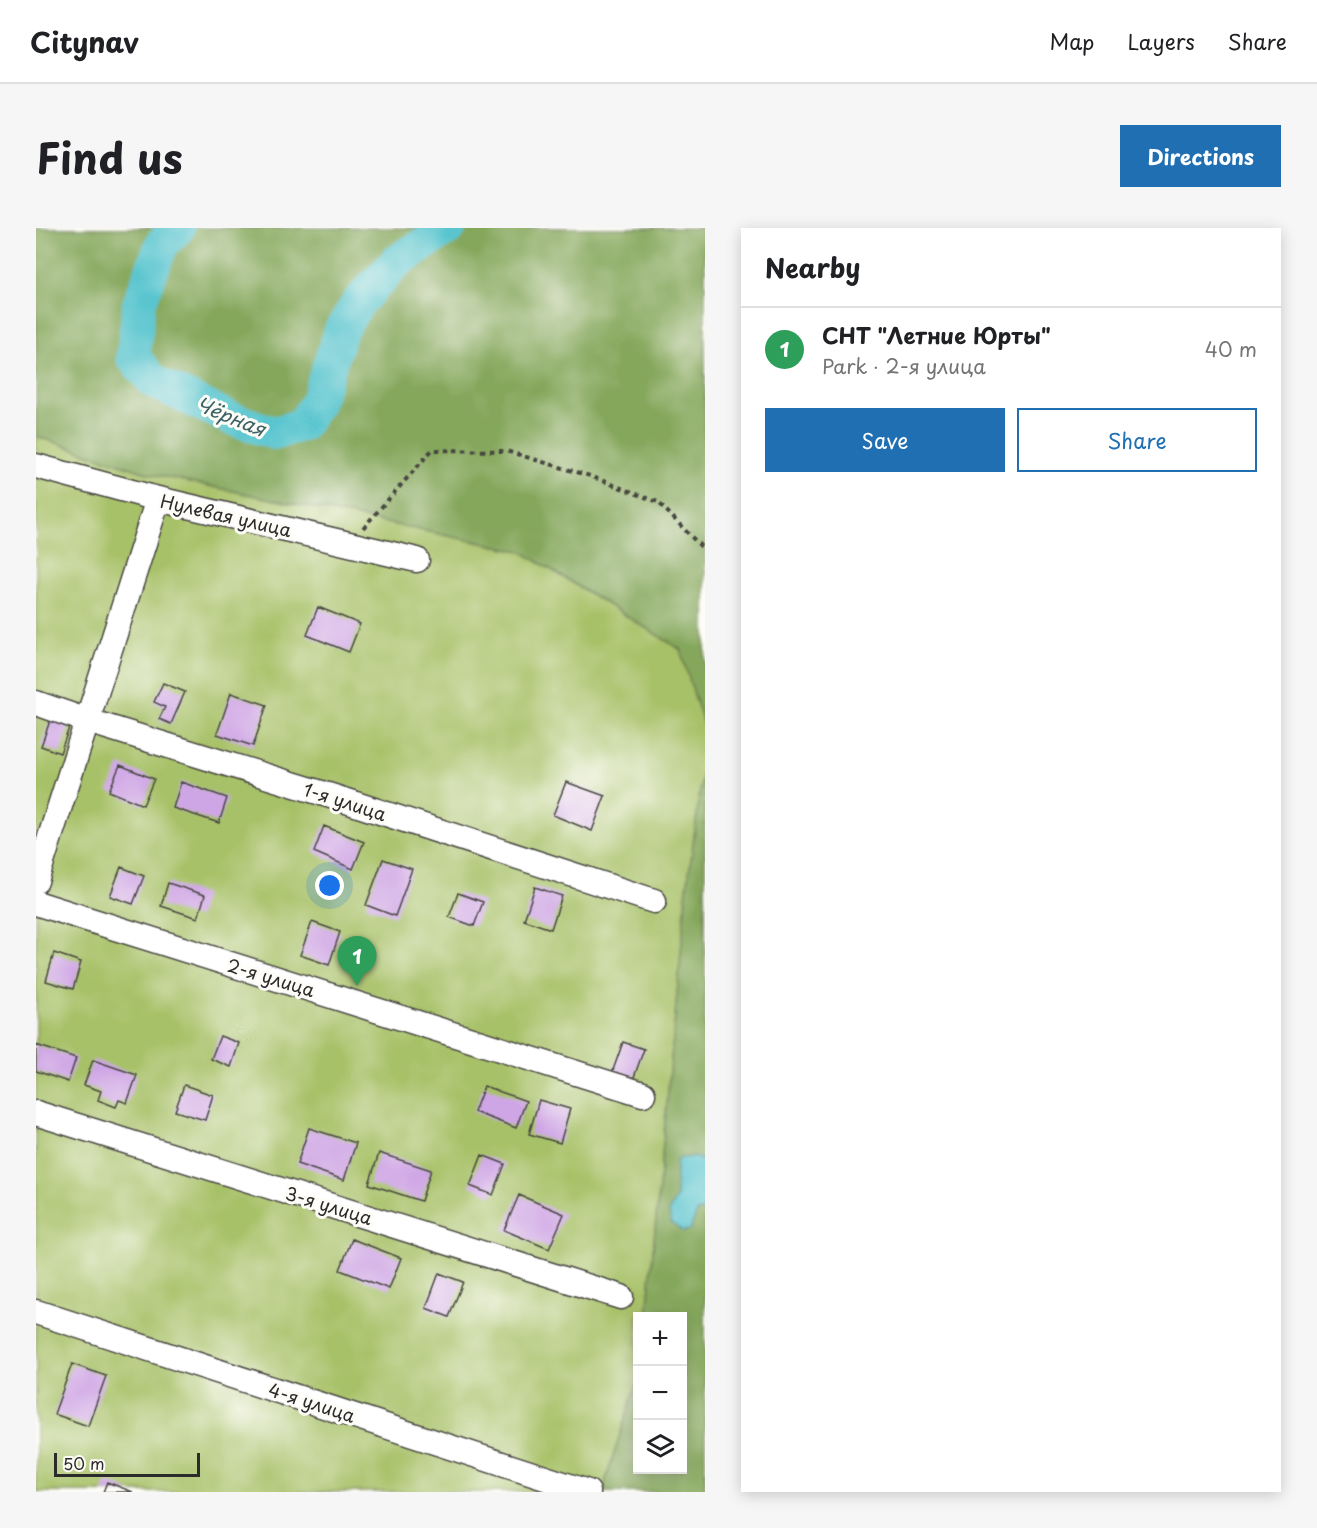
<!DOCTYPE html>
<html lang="en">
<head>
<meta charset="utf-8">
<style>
  :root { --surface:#fff; --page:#f6f6f6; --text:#202124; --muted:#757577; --line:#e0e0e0; --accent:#1f6fb2 }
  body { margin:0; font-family:"Playpen Sans",sans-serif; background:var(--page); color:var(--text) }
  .controls { position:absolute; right:18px; bottom:18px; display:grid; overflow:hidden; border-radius:0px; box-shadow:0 3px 15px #0003 }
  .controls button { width:54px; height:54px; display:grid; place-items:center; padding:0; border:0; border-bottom:2px solid var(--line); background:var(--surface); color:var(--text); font:30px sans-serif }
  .scale { position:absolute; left:18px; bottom:15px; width:146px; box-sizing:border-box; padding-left:6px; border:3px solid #2b2b2b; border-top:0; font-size:16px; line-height:21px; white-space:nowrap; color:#2b2b2b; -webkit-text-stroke:4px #fdfcf7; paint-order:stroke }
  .you { position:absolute; left:294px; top:658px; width:21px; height:21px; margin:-15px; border:4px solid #fff; border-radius:50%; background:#1a73e8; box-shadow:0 0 0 9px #1a73e833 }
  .badge { display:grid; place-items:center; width:39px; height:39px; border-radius:50%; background:var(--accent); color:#fff; font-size:20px; font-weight:700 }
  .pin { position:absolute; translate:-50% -50px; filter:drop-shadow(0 2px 3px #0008) }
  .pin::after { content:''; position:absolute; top:32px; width:21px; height:18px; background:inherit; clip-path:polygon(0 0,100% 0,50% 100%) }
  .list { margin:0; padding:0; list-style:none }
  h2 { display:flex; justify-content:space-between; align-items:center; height:78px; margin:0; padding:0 24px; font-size:26px }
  h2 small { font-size:20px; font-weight:400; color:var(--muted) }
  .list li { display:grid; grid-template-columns:39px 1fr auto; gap:18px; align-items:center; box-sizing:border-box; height:84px; padding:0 24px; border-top:2px solid var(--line) }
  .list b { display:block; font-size:22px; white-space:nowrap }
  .list p { margin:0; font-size:20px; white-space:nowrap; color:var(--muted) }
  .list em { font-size:20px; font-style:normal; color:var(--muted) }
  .actions { display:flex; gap:12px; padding:18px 24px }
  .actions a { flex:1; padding:14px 0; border:2px solid var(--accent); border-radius:0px; text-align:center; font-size:21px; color:var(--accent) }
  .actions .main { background:var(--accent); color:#fff }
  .icon { flex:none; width:33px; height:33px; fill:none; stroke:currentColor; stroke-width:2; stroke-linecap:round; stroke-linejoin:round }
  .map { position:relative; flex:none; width:669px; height:1264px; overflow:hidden; border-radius:0px }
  header { display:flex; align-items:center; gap:36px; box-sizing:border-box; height:84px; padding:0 30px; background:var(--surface); border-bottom:2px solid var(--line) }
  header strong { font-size:28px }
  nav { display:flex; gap:33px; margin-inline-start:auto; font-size:21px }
  .intro { display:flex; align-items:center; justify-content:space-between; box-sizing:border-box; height:144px; padding:0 36px }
  h1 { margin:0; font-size:42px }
  .button { padding:15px 27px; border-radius:0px; background:var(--accent); color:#fff; font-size:21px; font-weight:700 }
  main { display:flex; gap:36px; padding:0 36px }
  aside { flex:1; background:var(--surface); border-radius:0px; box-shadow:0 3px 15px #0003 }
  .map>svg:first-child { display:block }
  .green { fill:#a7c167; stroke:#697649; stroke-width:1.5 }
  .forest { fill:#85a75c; stroke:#586944; stroke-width:1.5 }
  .water { fill:#58c5cf; stroke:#42787d; stroke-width:1.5 }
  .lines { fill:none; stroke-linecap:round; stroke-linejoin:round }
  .river { stroke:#58c5cf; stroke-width:34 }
  .building { fill:#cfa6e5 }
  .minor-casing { stroke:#474641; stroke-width:27 }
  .path { stroke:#474641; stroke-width:4; stroke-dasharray:4.5 4.5; stroke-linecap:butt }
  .minor { stroke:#fff; stroke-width:24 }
  .labels { text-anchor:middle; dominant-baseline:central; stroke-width:6; stroke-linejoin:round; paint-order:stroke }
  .street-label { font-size:18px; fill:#2b2b2b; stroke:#fdfcf7 }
  .water-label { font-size:20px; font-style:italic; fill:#3b6164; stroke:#fdfcf7 }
</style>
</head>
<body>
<header>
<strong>Citynav</strong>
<nav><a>Map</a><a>Layers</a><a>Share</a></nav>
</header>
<div class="intro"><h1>Find us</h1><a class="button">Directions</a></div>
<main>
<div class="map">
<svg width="669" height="1264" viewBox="0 0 669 1264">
  <rect width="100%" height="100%" fill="#fdfcf7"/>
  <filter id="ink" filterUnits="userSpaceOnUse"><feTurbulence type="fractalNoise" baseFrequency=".0167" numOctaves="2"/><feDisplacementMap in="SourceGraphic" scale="12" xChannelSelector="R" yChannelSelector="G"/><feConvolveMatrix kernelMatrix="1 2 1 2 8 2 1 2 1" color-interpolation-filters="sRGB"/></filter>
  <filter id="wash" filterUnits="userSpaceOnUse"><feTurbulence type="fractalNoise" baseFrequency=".008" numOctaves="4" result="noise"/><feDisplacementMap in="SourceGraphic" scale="24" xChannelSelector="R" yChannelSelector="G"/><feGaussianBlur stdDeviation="1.35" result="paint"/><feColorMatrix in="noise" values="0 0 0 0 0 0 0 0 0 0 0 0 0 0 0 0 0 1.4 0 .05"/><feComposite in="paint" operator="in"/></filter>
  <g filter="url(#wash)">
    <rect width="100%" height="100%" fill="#e7e0bc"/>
    <!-- green -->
    <path class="green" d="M0 208 111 245 485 323 644 421 669 502V528L651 660 611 1088H602L601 1154 566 1264H0Z"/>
    <!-- forest -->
    <path class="forest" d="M0 0H669V502L644 421 485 323 111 245 0 208Z
      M669 528V1264H566L601 1154 602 1242H646V1088H611L651 660Z"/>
    <!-- water -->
    <path class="water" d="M660 929 664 932 669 930V982L661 984 654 1002 647 1003 635 995 633 983 640 970V934L644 930Z"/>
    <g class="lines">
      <!-- river -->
      <path class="river" d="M142 0 126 16 103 76 97 129 118 154 194 190 238 205 266 197 281 174 305 102 322 75 360 34 413 0"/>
    </g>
    <g id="blocks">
      <!-- building -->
      <path class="building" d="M282 379 324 396 313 424 271 407Z
        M127 455 149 464 135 496 123 491 129 479 118 474Z
        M195 465 231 477 217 518 181 506Z
        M15 490 34 497 24 525 5 518Z
        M84 537 118 551 107 577 73 563Z
        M145 554 191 570 183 595 137 580Z
        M530 554 569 568 556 603 517 587Z
        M288 598 328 614 317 641 278 624Z
        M347 631 376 641 359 688 330 677Z
        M85 639 108 648 97 676 74 668Z
        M132 655 169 667 162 690 125 678Z
        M499 659 526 668 515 701 488 692Z
        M422 665 447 674 438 698 413 689Z
        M276 694 304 704 293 737 264 727Z
        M18 725 45 734 37 761 10 753Z
        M184 808 203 815 195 839 175 831Z
        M587 814 608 821 597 852 576 845Z
        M0 817 40 830 32 854 0 843Z
        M57 832 101 847 91 875 83 872 80 879 62 872 65 863 48 857Z
        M148 857 177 867 169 892 139 883Z
        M448 858 490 873 480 900 438 884Z
        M503 872 534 881 524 915 493 906Z
        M273 900 320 915 308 952 261 936Z
        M343 925 395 942 385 973 333 956Z
        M446 927 469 936 457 967 434 958Z
        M483 967 528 986 513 1021 468 1002Z
        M316 1011 365 1030 353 1061 304 1042Z
        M403 1045 427 1054 413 1089 390 1080Z
        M36 1136 70 1148 52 1198 18 1186Z
        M71 1254 97 1264H67Z"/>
    </g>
  </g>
  <g filter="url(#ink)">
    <use href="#blocks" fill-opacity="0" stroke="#474641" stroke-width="1.5"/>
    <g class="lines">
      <defs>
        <path id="minor" d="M0 238 122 271 381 332
          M0 475 52 493 295 568 618 673
          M0 653 122 271
          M0 675 607 866
          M0 885 585 1069
          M0 1084 552 1264"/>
      </defs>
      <!-- minor casing -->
      <use href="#minor" class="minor-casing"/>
      <!-- path -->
      <path class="path" d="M327 300 396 222 470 223 554 248 622 274 669 323"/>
      <!-- minor -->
      <use href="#minor" class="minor"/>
    </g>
  </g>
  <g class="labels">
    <!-- street labels -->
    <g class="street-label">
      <text transform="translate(190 287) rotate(13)">Нулевая улица</text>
      <text transform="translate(309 573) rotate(18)">1-я улица</text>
      <text transform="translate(235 749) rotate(17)">2-я улица</text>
      <text transform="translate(293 977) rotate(17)">3-я улица</text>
      <text transform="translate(276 1174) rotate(18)">4-я улица</text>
    </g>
    <!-- water labels -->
    <g class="water-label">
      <text transform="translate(195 188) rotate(22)">Чёрная</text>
    </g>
  </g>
</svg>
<div class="controls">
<button>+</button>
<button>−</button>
<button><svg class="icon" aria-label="layers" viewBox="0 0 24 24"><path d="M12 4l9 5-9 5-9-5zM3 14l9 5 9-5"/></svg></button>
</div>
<div class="scale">50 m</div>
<div class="you"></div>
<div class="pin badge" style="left:321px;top:758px;background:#2e9e5b">1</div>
</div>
<aside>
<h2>Nearby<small></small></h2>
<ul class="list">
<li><span class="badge" style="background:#2e9e5b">1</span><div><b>СНТ &quot;Летние Юрты&quot;</b><p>Park · 2-я улица</p></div><em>40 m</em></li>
</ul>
<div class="actions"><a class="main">Save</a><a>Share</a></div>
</aside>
</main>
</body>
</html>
